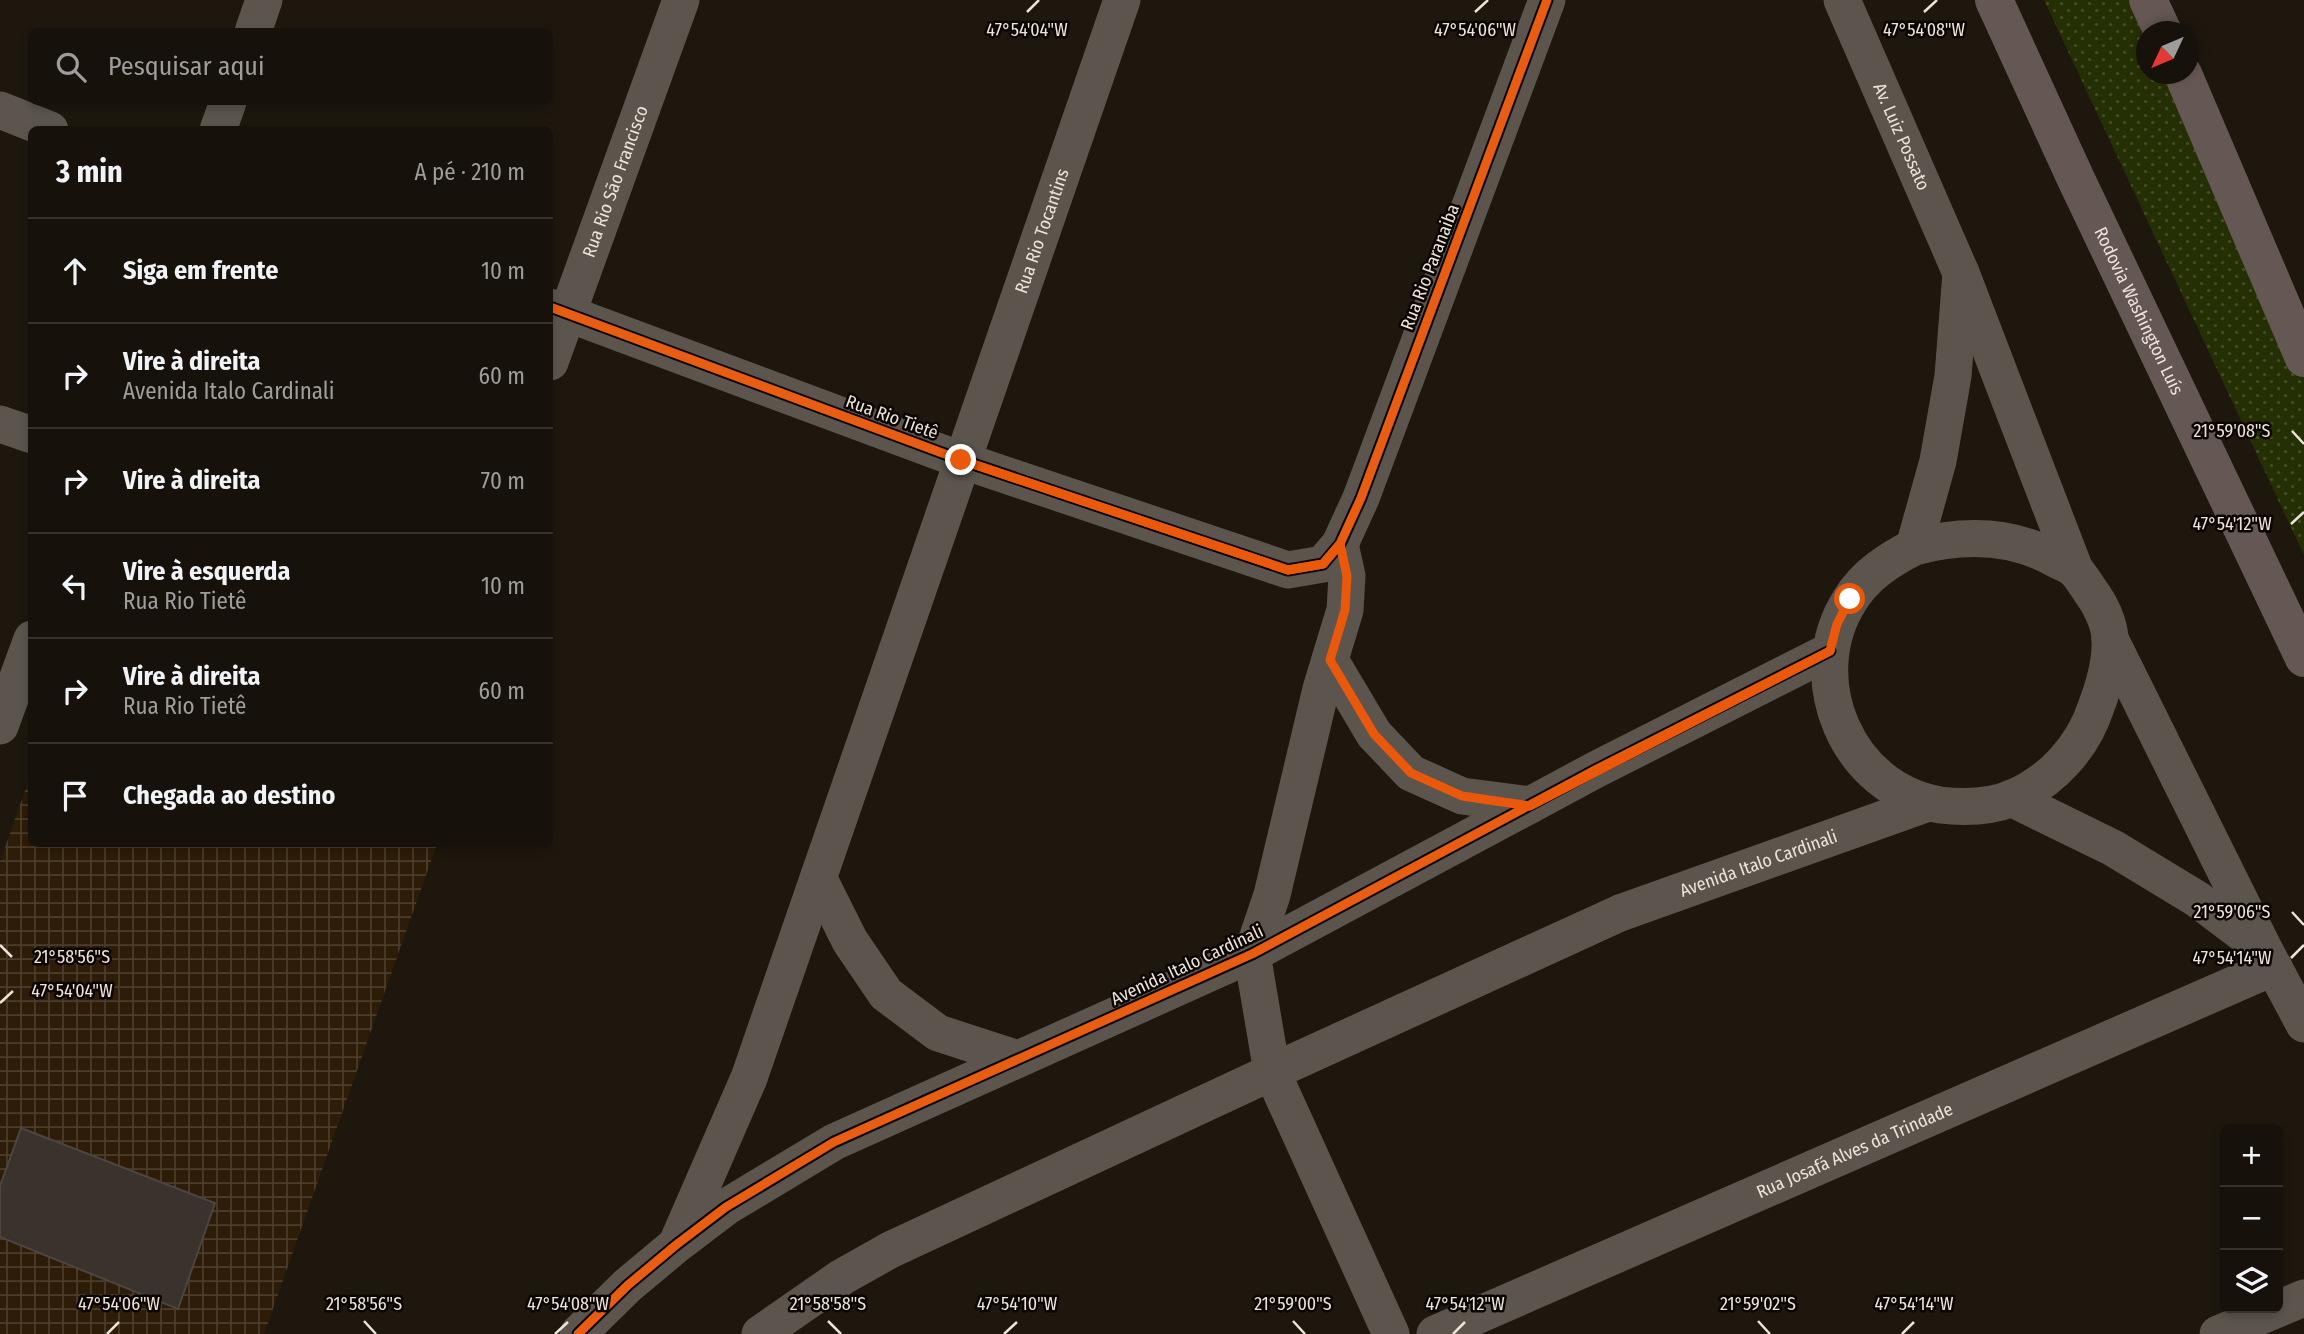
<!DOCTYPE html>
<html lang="pt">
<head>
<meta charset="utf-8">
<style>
  :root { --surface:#16110a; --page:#231f18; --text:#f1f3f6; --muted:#9e9d9c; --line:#35312b }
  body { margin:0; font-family:"Fira Sans Condensed",sans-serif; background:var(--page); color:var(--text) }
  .controls { position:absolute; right:21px; bottom:21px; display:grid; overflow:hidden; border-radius:10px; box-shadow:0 4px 10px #0003 }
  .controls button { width:63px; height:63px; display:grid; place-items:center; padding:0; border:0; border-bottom:2px solid var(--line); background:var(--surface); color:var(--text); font:35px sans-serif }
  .compass { position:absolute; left:2136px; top:21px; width:63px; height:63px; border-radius:50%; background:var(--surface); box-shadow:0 4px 10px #0003; rotate:226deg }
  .stop { position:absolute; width:21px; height:21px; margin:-16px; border:5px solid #ea580c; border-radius:50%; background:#fff }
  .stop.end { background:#ea580c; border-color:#fff; box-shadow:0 2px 7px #0008 }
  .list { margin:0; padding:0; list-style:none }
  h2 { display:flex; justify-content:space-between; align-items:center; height:91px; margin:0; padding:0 28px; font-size:30px }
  h2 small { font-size:23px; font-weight:400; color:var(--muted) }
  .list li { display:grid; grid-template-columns:46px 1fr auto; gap:21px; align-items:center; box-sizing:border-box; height:105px; padding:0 28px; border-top:2px solid var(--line) }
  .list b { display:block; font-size:26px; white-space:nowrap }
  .list p { margin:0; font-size:23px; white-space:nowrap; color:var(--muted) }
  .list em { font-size:23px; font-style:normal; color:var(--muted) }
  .icon { flex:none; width:38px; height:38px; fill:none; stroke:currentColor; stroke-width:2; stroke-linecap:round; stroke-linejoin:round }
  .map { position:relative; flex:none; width:2304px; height:1334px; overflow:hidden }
  .search { position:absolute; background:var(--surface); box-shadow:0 4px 10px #0003; left:28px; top:28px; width:525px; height:77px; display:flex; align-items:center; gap:18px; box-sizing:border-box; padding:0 24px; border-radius:10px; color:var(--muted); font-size:26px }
  .panel { position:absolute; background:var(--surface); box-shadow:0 4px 10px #0003; left:28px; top:126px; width:525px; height:721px; border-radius:10px }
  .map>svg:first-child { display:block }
  .industrial { fill:url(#industrial-grid) }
  .grass { fill:url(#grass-dots) }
  .building { fill:#3a322d; stroke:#4d4540; stroke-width:2 }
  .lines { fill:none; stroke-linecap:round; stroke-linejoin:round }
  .minor { stroke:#5b554e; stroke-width:37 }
  .motorway { stroke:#655754; stroke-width:38 }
  .cycleway-casing { stroke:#0a0502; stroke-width:13 }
  .cycleway { stroke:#e95d12; stroke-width:9 }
  .route { stroke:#ea580c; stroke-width:9 }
  .ticks { fill:none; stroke:#ede3d8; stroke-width:2.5 }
  .labels { text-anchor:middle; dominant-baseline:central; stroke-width:5; stroke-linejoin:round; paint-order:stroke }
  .street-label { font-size:18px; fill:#ede3d8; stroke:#0a0502 }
  .ticks-label { font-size:18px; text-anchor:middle; fill:#ede3d8; stroke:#0a0502; stroke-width:5; stroke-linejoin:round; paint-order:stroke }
</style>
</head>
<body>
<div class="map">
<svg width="2304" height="1334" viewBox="0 0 2304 1334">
  <defs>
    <pattern id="industrial-grid" width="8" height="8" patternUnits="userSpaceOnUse" patternTransform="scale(1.75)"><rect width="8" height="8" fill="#2d1c07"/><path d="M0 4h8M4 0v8" fill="none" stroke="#4c3d2a"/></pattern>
    <pattern id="grass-dots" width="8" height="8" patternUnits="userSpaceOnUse" patternTransform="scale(1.75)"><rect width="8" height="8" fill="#252f04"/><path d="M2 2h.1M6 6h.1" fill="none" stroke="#454d28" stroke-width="1.8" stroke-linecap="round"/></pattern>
  </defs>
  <rect width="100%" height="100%" fill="#1e170e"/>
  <!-- industrial -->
  <path class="industrial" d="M31 773 32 844H437L264 1334H0V862Z"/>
  <!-- grass -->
  <path class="grass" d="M2044 0H2133L2146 32V74H2168L2304 362V555Z"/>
  <!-- building -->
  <path class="building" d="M21 1128 215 1203 178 1309 0 1237V1186Z"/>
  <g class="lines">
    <!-- minor -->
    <g class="minor">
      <path id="s1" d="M1842 0 1961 273 2075 570"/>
      <path d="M253 32 264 0"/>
      <path d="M0 110 50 130"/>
      <path d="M218 130 228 102"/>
      <path d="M550 307 961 460 1288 570 1323 564 1340 544 1361 498 1547 0"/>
      <path id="s2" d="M550 362 681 0"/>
      <path d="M0 424 32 435"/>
      <path d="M1340 544 1347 576 1345 610 1321 689 1272 895 1252 954 1272 1072 1391 1334"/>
      <path d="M1914 547C1963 534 2012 534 2057 560 2063 563 2071 566 2075 570 2081 576 2086 585 2091 592 2100 604 2110 624 2110 640 2111 663 2104 686 2096 707 2083 747 2052 781 2013 798 1990 807 1964 808 1940 805 1847 790 1800 678 1850 600 1865 575 1889 560 1914 547L1938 461 1953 376 1961 273"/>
      <path d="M2110 639 2264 949 2304 1024"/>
      <path d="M1330 660 1374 734 1411 773 1462 796 1530 805"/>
      <path d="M0 726 32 639"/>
      <path d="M2011 798 2113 848 2197 899 2258 945"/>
      <path d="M819 879 850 941 886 994 938 1033 1018 1059"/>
      <path id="s3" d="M678 1241 749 1078 1122 0"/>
      <path d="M578 1334 628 1285 676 1245 726 1207 834 1142 1252 954 1597 769 1830 651"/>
      <path id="s4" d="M760 1334 842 1277 890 1250 1272 1072 1620 913 1928 803"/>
      <path id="s5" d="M1435 1334 2274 967"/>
      <path d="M2218 1334 2304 1298"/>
    </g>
    <!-- motorway -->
    <g class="motorway">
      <path id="s6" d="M1994 0 2075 177 2304 658"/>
      <path d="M2148 0 2163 32"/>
      <path d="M2183 74 2304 358"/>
    </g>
    <defs>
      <path id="cycleway" d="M550 307 961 460 1288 570 1323 564 1340 544 1361 498 1547 0
        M578 1334 628 1285 676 1245 726 1207 834 1142 1252 954 1597 769 1830 651"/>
    </defs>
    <!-- cycleway casing -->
    <use href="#cycleway" class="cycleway-casing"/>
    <!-- cycleway -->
    <use href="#cycleway" class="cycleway"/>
  </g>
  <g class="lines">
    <!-- route -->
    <path class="route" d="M961 460 1288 570 1323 564 1340 544 1347 576 1345 610 1330 660 1374 734 1411 773 1462 796 1530 806 1830 651 1837 624 1850 599"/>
  </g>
  <!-- ticks -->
  <path class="ticks" d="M1027 12 1039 0M1475 12 1488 0M1924 12 1937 0M2292 431 2304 444M2291 524 2304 512M2292 912 2304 925M0 945 12 957M2291 958 2304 945M0 1003 13 991M364 1321 376 1334M828 1321 841 1334M1293 1321 1305 1334M1758 1321 1770 1334M107 1334 119 1322M555 1334 568 1322M1004 1334 1017 1322M1453 1334 1465 1322M1902 1334 1914 1322"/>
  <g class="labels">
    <!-- street labels -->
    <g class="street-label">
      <text stroke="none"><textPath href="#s1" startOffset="149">Av. Luiz Possato</textPath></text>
      <text stroke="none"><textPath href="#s2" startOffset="192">Rua Rio São Francisco</textPath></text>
      <text stroke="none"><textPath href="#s3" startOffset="1074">Rua Rio Tocantins</textPath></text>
      <text transform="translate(1430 267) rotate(-69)">Rua Rio Paranaiba</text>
      <text stroke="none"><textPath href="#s6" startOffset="343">Rodovia Washington Luís</textPath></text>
      <text transform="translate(892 417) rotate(20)">Rua Rio Tietê</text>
      <text stroke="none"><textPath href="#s4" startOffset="1106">Avenida Italo Cardinali</textPath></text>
      <text transform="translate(1187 965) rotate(-25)">Avenida Italo Cardinali</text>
      <text stroke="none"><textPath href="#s5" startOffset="458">Rua Josafá Alves da Trindade</textPath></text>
    </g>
  </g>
  <g class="ticks-label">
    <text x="1027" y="36">47°54'04"W</text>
    <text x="1475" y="36">47°54'06"W</text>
    <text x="1924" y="36">47°54'08"W</text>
    <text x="2232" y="437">21°59'08"S</text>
    <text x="2232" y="530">47°54'12"W</text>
    <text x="2232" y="918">21°59'06"S</text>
    <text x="72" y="963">21°58'56"S</text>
    <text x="2232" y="964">47°54'14"W</text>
    <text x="72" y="997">47°54'04"W</text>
    <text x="364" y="1310">21°58'56"S</text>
    <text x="828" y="1310">21°58'58"S</text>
    <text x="1293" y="1310">21°59'00"S</text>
    <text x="1758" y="1310">21°59'02"S</text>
    <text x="119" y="1310">47°54'06"W</text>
    <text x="568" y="1310">47°54'08"W</text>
    <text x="1017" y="1310">47°54'10"W</text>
    <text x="1465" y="1310">47°54'12"W</text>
    <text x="1914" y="1310">47°54'14"W</text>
  </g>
</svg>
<div class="controls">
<button>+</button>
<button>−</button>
<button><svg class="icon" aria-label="layers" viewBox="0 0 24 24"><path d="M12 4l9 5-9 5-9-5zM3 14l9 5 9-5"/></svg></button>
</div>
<svg class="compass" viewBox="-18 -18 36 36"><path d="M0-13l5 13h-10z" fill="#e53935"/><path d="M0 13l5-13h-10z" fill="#9e9d9c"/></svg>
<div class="stop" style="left:1850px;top:599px"></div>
<div class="stop end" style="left:961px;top:460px"></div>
<div class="search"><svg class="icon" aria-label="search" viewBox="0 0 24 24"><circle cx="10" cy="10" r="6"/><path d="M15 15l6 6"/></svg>Pesquisar aqui</div>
<section class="panel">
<h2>3 min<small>A pé · 210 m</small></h2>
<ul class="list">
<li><svg class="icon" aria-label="ahead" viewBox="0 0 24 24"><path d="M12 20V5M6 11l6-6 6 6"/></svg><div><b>Siga em frente</b></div><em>10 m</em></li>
<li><svg class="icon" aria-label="right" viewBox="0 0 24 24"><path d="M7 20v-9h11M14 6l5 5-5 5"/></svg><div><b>Vire à direita</b><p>Avenida Italo Cardinali</p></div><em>60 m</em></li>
<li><svg class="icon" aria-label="right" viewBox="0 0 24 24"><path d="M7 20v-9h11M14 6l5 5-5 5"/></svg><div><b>Vire à direita</b></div><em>70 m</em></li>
<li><svg class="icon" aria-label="left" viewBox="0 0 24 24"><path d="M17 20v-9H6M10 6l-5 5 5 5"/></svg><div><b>Vire à esquerda</b><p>Rua Rio Tietê</p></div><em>10 m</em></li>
<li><svg class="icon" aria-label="right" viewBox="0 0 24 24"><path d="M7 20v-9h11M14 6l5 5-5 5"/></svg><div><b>Vire à direita</b><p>Rua Rio Tietê</p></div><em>60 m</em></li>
<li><svg class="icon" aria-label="arrive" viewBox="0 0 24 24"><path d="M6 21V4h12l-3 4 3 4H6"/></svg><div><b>Chegada ao destino</b></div></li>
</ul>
</section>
</div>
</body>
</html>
